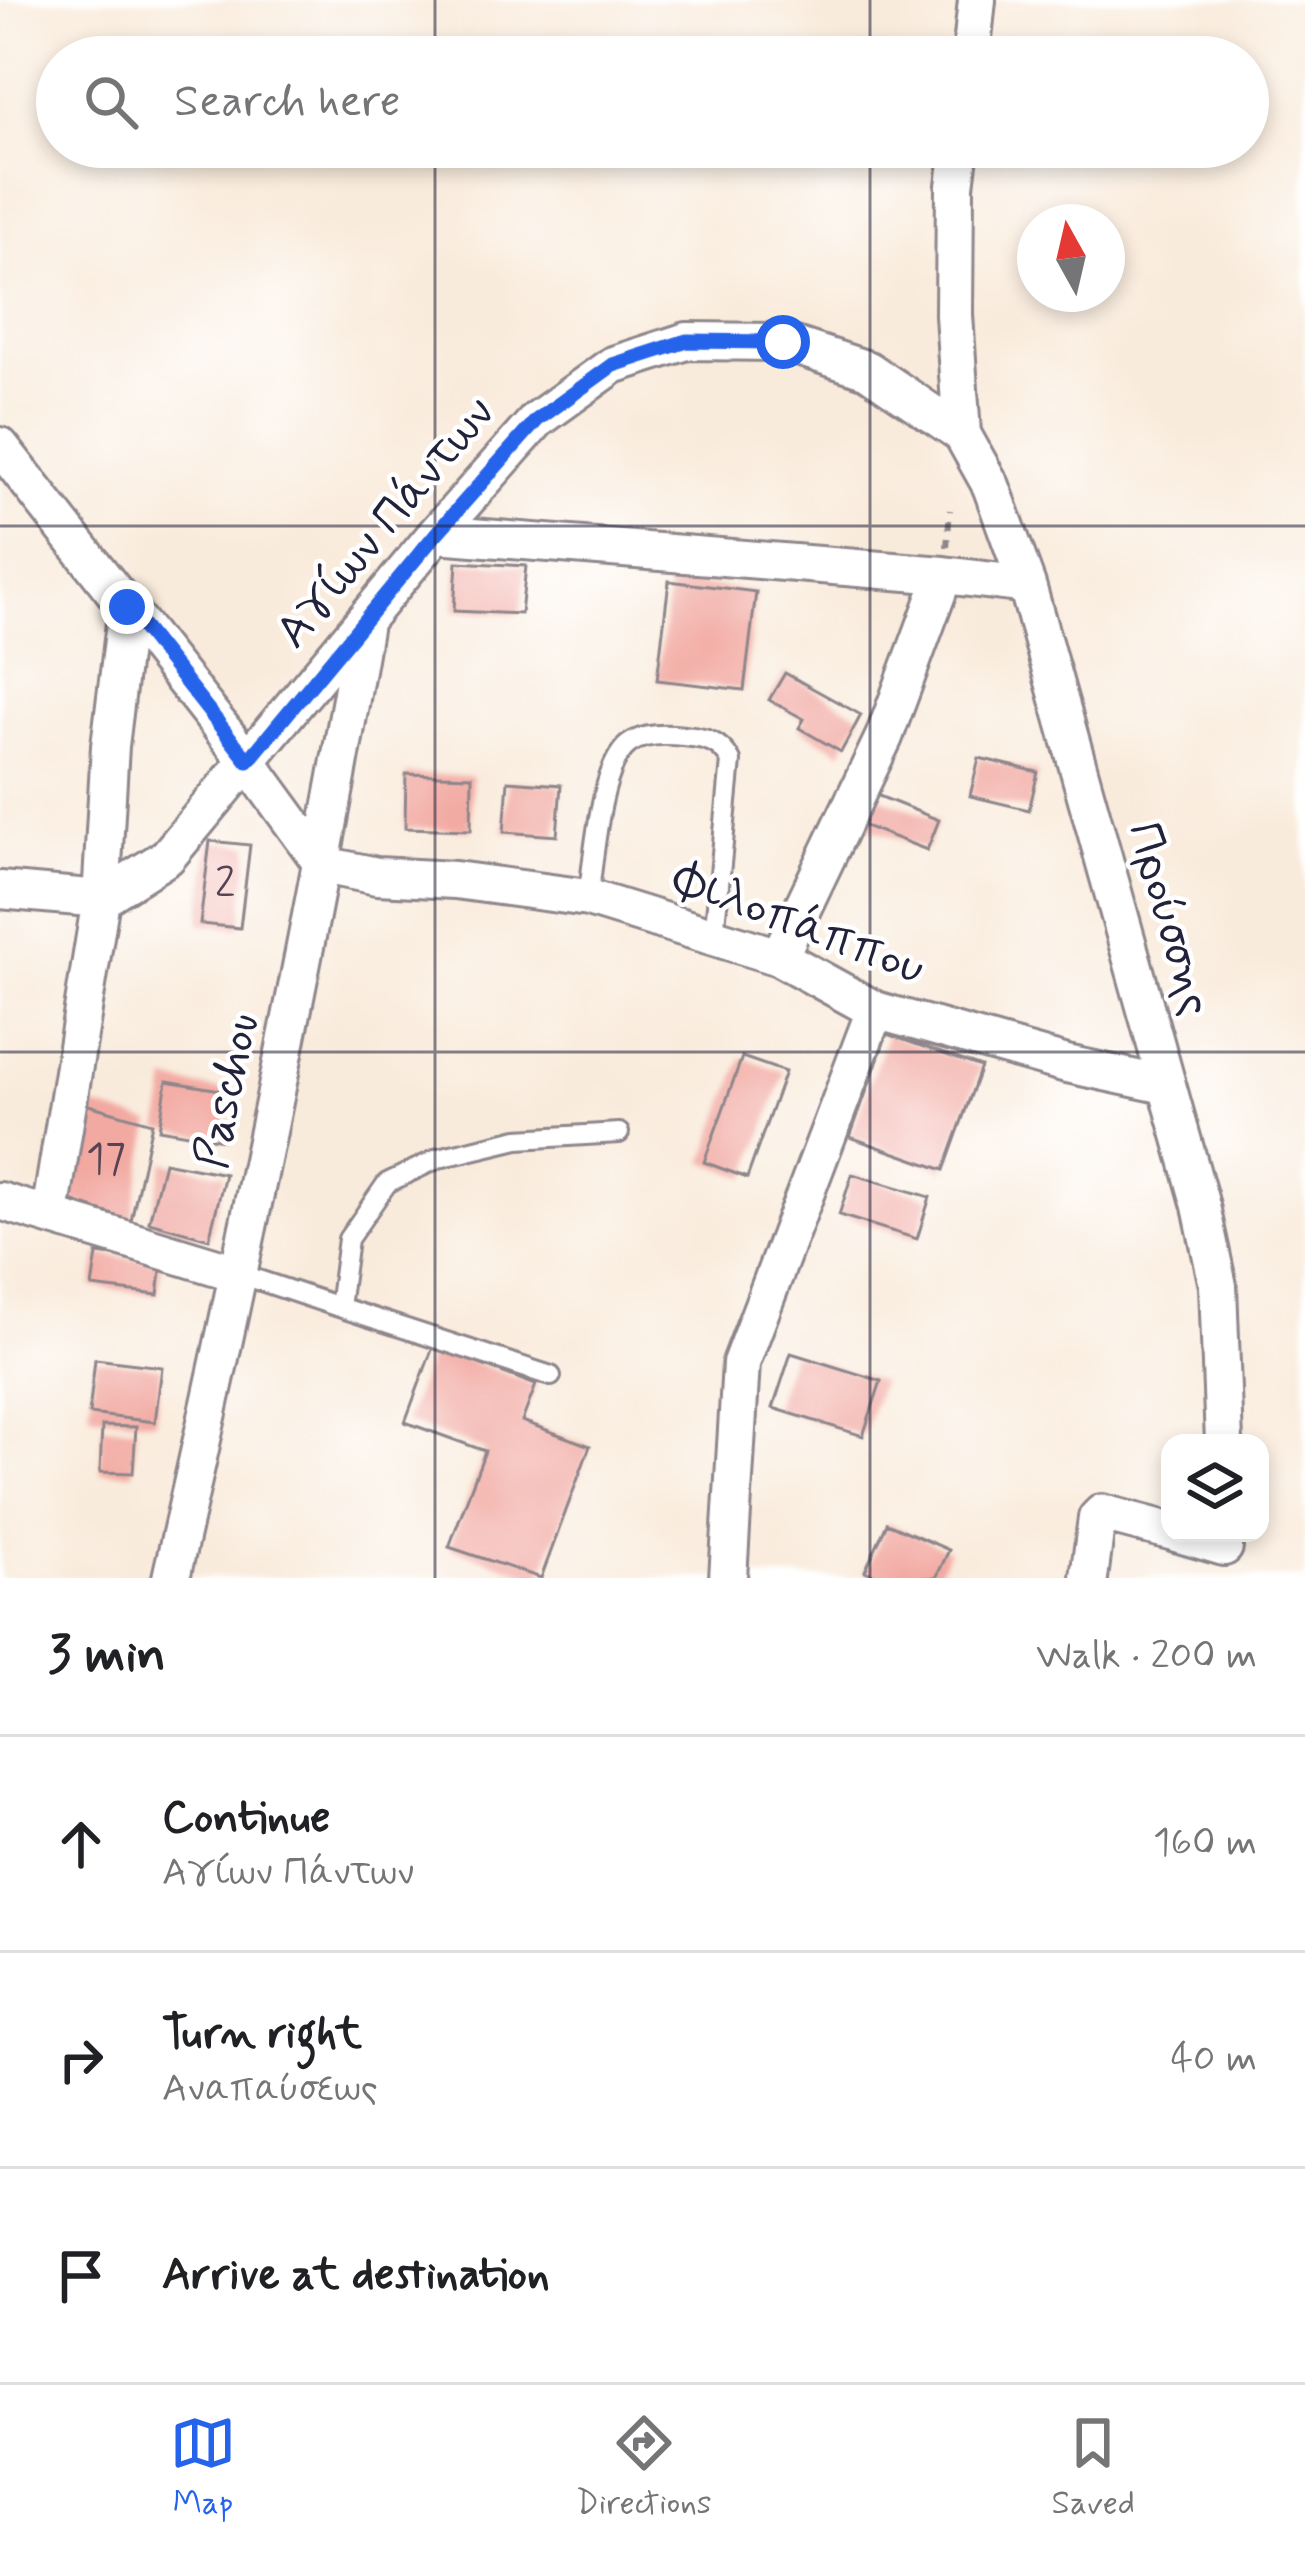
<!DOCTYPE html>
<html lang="en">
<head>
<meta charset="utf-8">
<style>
  :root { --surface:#fff; --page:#f6f6f6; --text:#202124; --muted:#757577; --line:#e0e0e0; --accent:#2563eb }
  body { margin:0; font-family:Mynerve,sans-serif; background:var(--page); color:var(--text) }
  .controls { position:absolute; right:36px; bottom:36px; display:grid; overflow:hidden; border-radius:24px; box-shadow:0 6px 18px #0003 }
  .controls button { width:108px; height:108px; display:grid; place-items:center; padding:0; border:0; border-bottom:3px solid var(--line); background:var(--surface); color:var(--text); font:60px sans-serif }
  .compass { position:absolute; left:1017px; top:204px; width:108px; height:108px; border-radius:50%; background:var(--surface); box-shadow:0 6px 18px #0003; rotate:352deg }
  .stop { position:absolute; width:36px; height:36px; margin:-27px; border:9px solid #2563eb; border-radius:50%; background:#fff }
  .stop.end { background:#2563eb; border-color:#fff; box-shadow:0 3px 12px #0008 }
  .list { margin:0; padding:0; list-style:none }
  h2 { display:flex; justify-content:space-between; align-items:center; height:156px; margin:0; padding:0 48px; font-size:51px }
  h2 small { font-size:39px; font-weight:400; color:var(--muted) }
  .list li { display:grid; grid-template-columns:78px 1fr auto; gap:36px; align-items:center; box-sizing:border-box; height:216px; padding:0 48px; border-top:3px solid var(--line) }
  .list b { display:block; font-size:45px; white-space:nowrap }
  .list p { margin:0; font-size:39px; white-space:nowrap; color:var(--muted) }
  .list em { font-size:39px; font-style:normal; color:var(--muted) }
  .icon { flex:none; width:66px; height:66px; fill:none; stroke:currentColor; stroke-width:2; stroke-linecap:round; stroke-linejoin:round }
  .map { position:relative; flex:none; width:1305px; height:1578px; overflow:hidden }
  .search { position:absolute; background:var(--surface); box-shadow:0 6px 18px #0003; left:36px; right:36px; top:36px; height:132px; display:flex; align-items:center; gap:30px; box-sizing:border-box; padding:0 42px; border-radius:66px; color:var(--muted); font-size:45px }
  .sheet { height:804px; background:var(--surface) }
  nav { display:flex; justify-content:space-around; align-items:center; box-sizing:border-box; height:168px; border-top:3px solid var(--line); background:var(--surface); font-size:33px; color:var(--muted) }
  nav a { display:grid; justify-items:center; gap:6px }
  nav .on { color:var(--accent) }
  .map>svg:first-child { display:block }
  .building { fill:#f2a9a1 }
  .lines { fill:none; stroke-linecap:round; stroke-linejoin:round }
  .lane-casing { stroke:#8e868b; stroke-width:24 }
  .street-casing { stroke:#8e868b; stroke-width:42 }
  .path { stroke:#8e868b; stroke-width:6; stroke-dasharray:9 9; stroke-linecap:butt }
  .lane { stroke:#fff; stroke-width:18 }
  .street { stroke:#fff; stroke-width:36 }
  .route { stroke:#2563eb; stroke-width:15 }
  .grid { fill:none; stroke:#22223b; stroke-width:3; stroke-opacity:0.55 }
  .labels { text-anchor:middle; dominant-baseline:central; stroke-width:9; stroke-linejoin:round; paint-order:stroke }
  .number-label { font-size:42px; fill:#564454 }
  .street-label { font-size:48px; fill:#22223b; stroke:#fff }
</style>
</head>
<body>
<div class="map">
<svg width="1305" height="1578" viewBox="0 0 1305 1578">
  <rect width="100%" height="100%" fill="#fff"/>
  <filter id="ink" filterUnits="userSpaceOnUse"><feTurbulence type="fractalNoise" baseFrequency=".00833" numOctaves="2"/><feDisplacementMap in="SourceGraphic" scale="24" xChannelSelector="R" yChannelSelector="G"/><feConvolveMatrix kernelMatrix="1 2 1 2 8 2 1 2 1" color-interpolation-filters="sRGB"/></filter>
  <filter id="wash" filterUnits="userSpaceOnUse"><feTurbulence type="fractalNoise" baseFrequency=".004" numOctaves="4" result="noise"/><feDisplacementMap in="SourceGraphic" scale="48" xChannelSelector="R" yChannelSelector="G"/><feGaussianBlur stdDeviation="2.7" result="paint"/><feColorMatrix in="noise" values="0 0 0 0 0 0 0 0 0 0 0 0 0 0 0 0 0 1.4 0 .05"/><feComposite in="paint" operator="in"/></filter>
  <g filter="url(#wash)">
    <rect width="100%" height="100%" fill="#f9ebdb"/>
    <g id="blocks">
      <!-- building -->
      <path class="building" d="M457 562 526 566 521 614 454 611Z
        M669 581 756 592 744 690 657 680Z
        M785 673 861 715 841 752 799 728 804 719 769 700Z
        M979 758 1038 772 1029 810 970 796Z
        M406 774 472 776 471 830 405 828Z
        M508 781 561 785 557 836 504 832Z
        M874 794 939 820 927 850 862 825Z
        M210 841 250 845 240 928 200 924Z
        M887 1034 981 1067 944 1170 850 1137Z
        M742 1057 785 1072 747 1178 704 1162Z
        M167 1081 232 1092 223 1140 159 1129Z
        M78 1102 152 1123 131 1221 62 1198Z
        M164 1162 225 1174 209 1239 149 1222Z
        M852 1174 930 1197 917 1239 839 1215Z
        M97 1254 162 1262 158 1295 92 1287Z
        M433 1347 536 1385 522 1421 590 1446 541 1578 449 1547 485 1451 405 1422Z
        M791 1353 881 1381 863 1436 773 1408Z
        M95 1359 162 1367 155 1422 89 1414Z
        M102 1426 136 1427 133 1473 100 1472Z
        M887 1523 949 1550 936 1578H882L865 1571Z"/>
    </g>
  </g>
  <g filter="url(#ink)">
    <use href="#blocks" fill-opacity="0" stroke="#8e868b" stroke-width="3"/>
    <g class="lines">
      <defs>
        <path id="lane" d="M588 898C594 861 599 766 629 744 644 733 666 734 684 736 706 738 720 741 731 761L714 936
          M240 1274 339 1307 348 1239 387 1183 439 1158 518 1139 619 1133
          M339 1307 551 1376"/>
        <path id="street" d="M971 57 977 0
          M960 147 955 186 954 315 962 434 991 486 1027 585 1201 1206 1218 1286 1224 1443
          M0 446 248 762 323 865 377 876 455 880 588 898 779 957 875 1010 1067 1064 1165 1085
          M436 534 944 575 1027 585
          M0 890 101 899 167 857 436 534 537 420 613 365 687 341 783 342 868 370 962 434
          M779 957 884 737 944 575
          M0 1201 240 1274
          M50 1214 101 899 110 746 127 607
          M1176 1533 1224 1547
          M171 1578C243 1261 310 944 364 623
          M728 1578 741 1363 875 1010
          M1089 1578 1097 1518 1102 1513 1170 1531"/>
      </defs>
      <!-- lane casing -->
      <use href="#lane" class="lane-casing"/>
      <!-- street casing -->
      <use href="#street" class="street-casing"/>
      <!-- path -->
      <path class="path" d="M947 547 950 510"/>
      <!-- lane -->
      <use href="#lane" class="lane"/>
      <!-- street -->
      <use href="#street" class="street"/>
    </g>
  </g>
  <g class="lines" filter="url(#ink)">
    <!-- route -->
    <path class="route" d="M127 607 248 761 436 534 537 420 613 365 687 341 783 342"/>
  </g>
  <!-- grid -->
  <path class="grid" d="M435 0V57M870 0V57M435 147V1578M870 147V1578M0 526H1305M0 1052H1305"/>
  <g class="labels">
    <!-- number labels -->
    <g class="number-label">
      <text x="225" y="884">2</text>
      <text x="106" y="1160">17</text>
    </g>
    <!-- street labels -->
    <g class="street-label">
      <text transform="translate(386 523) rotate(-50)">Αγίων Πάντων</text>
      <text transform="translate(1169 919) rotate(74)">Προύσσης</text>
      <text transform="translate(799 924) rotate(21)">Φιλοπάππου</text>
      <text transform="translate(228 1091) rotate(-78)">Paschou</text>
    </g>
  </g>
</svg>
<div class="controls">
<button><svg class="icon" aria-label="layers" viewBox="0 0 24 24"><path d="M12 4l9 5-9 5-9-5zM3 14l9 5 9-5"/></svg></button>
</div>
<svg class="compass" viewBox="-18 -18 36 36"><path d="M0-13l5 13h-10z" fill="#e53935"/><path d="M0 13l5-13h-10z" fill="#757577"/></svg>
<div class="stop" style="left:783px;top:342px"></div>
<div class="stop end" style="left:127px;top:607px"></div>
<div class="search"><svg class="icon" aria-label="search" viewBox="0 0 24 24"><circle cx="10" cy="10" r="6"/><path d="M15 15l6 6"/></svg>Search here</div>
</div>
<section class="sheet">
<h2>3 min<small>Walk · 200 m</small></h2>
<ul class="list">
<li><svg class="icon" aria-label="ahead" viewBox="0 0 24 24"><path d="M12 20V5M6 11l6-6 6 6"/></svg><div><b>Continue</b><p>Αγίων Πάντων</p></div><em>160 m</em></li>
<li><svg class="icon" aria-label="right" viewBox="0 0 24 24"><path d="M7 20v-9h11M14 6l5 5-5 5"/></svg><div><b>Turn right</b><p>Αναπαύσεως</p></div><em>40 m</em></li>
<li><svg class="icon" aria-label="arrive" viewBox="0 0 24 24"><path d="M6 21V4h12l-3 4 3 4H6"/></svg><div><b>Arrive at destination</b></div></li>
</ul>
</section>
<nav>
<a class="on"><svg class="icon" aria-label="map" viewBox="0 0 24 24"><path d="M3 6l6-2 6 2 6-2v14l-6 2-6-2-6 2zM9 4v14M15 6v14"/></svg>Map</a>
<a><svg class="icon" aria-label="directions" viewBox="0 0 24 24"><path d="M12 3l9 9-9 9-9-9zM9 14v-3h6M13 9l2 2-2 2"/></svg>Directions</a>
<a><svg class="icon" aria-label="saved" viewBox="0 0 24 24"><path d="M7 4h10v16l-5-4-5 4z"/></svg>Saved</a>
</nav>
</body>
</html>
